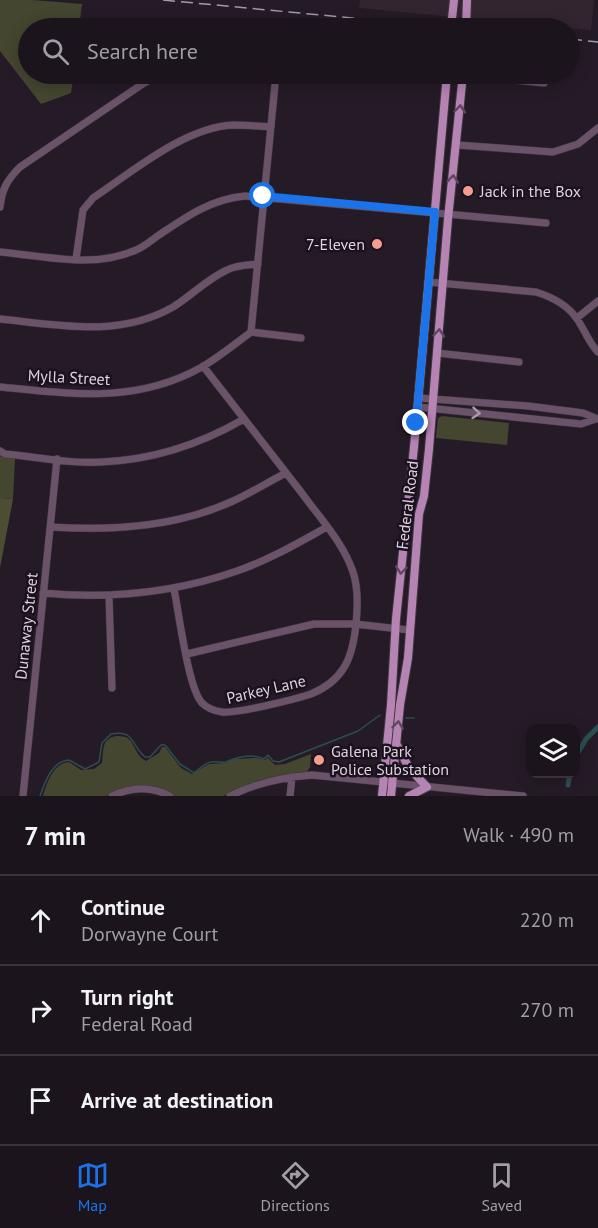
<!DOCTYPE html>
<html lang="en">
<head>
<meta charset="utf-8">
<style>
  :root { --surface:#1c141d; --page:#29212a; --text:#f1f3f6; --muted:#a09ea4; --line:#3a333b; --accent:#1a73e8 }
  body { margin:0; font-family:"PT Sans",sans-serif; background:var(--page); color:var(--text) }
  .controls { position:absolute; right:18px; bottom:18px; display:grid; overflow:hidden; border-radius:12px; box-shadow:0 3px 15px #0003 }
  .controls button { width:54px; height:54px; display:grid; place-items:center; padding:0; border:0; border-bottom:2px solid var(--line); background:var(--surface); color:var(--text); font:30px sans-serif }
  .stop { position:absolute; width:18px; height:18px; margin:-14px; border:4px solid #1a73e8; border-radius:50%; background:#fff }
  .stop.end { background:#1a73e8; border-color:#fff; box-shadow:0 2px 6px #0008 }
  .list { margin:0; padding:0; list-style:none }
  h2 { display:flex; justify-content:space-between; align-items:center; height:78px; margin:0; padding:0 24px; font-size:26px }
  h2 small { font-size:20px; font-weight:400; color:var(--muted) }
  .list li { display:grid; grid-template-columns:39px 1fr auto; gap:18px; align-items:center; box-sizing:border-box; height:90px; padding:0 24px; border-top:2px solid var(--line) }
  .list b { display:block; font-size:22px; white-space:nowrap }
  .list p { margin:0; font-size:20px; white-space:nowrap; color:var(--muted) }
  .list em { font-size:20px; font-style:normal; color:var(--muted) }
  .icon { flex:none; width:33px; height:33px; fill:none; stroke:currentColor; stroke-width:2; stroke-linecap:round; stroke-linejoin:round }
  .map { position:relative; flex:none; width:598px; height:796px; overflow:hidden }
  .search { position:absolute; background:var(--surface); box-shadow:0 3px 15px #0003; left:18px; right:18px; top:18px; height:66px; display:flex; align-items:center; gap:15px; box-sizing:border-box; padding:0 21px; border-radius:33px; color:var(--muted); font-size:22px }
  .sheet { height:348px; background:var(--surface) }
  nav { display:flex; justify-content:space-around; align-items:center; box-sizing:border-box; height:84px; border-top:2px solid var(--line); background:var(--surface); font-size:16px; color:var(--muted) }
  nav a { display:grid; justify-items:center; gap:3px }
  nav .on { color:var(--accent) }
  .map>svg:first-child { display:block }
  .commercial { fill:#322530 }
  .green { fill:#444630 }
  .forest { fill:#4c4e33 }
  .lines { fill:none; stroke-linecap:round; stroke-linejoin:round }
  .stream { stroke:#2a4f52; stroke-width:1.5 }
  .canal { stroke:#2a4f52; stroke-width:5 }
  .minor-casing { stroke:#3e3540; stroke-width:8 }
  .major-casing { stroke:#3e3540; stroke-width:10 }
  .minor { stroke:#6a5268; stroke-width:7 }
  .major { stroke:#b684b3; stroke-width:8 }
  .rail { stroke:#a29ba4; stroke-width:1.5; stroke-dasharray:12 6; stroke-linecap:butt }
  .oneway { stroke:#614561 }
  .oneway2 { stroke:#a89aa8 }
  .route { stroke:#1a73e8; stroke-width:8 }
  .poi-dot { fill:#f59d8e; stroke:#1c111e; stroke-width:2 }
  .labels { text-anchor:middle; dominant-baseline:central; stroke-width:5; stroke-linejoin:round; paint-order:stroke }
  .poi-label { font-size:16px; fill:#dbd4dd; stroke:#1c111e; text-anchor:start }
  .street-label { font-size:16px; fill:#dbd4dd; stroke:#1c111e }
</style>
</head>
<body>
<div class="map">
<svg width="598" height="796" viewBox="0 0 598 796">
  <rect width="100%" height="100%" fill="#251b27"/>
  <!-- commercial -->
  <path class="commercial" d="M360 0H594L591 30 359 8Z"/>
  <!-- green -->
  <path class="green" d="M0 0H32L82 4 79 28H28V74H74L71 93 41 104 0 51Z
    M442 416 509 423 507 445 436 438 438 418Z
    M0 456 15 459 13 499 0 498Z
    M116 736C138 735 130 752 146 761L159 753 162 747H165L181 768 192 774 209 764 226 763 234 759 256 758 266 760 267 757 275 765 285 764 311 754 310 767 307 772 293 773 264 780 223 796H175L144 786 128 787 106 796H43C47 783 53 763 69 762L81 770 94 769 102 763C104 750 101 739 116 736Z"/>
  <!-- forest -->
  <path class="forest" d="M0 498 13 499 0 568Z"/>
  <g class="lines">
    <!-- stream -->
    <path class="stream" d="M406 718H414
      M40 796C45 782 52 761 69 760L85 769 99 762 102 743 111 734C135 729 131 746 145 757H150L161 745H165L180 764 194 773C199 769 205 763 211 762 216 761 221 763 226 762 238 757 252 753 264 759L268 755 273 761 279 762 358 731 380 715"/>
    <!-- canal -->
    <path class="canal" d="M576 756 586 739 598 727
      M568 785 570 774"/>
    <defs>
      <path id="minor" d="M137 74 144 83
        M463 75 544 83
        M457 145 553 152 578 144 598 128
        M0 207C2 189 7 180 20 167L144 83 162 74
        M0 252C44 256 94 269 136 250 144 247 152 240 159 235 186 217 211 199 245 196L546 223
        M76 259 83 210 93 198C132 172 185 127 233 125 246 125 258 126 271 127
        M428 282 536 292C552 297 567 304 577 319 585 330 588 342 598 352
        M577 318 598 301
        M0 319C59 325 119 338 173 307 191 296 207 279 227 270 236 265 248 265 258 264
        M251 332 276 74
        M437 353 519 362
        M0 387C72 394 136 404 202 367 219 357 235 344 251 332L301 338
        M419 398 528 406 583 413 598 419
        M418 407 581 424 596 419
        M0 451 5 454C37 457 70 464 101 462 153 460 199 445 244 419
        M51 527C111 531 177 527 233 501 251 493 268 482 286 473
        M174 589C179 613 188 688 202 703 207 708 215 711 222 712 236 714 296 699 311 694 323 689 336 680 343 669 357 649 361 595 353 572 343 542 319 517 301 492 268 450 236 408 203 366
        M43 593C108 599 174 593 237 571 269 560 298 543 327 527
        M109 596 112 688
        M187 654 314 624H355L409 630
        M23 796 57 459
        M112 796C131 787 151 786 170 796
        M230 796C256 783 283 777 312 775L523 796
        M290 796 292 777"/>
      <path id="major" d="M451 28 454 0
        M466 28 467 0
        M397 745 409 768 427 787 409 796
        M382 796 391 705 396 619 414 447 447 74
        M391 796 400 705 408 658 419 514 424 496 429 449 448 219 463 74"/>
    </defs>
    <!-- minor casing -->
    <use href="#minor" class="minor-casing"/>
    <!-- major casing -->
    <use href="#major" class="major-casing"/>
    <!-- minor -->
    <use href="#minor" class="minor"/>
    <!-- major -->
    <use href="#major" class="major"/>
    <!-- rail -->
    <path class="rail" d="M163 0 457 28
      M570 39 598 42"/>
  </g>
  <!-- one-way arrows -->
  <defs><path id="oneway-chevron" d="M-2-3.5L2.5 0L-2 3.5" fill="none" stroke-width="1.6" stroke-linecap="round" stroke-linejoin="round" transform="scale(1.5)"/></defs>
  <g class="oneway">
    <use href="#oneway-chevron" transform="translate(460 109) rotate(-85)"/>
    <use href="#oneway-chevron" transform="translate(453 179) rotate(-84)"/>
    <use href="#oneway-chevron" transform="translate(439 333) rotate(-85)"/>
    <use href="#oneway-chevron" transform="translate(401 570) rotate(96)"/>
    <use href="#oneway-chevron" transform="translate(398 725) rotate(-84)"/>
  </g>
  <use class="oneway2" href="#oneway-chevron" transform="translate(476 413) rotate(5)"/>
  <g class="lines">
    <!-- route -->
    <path class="route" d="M263 196 435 212 416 423"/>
  </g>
  <!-- markers -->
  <g class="poi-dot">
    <circle cx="468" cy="191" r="6"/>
    <circle cx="377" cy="244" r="6"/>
    <circle cx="319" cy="760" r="6"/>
  </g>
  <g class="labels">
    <!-- poi labels -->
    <g class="poi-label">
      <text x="480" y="191">Jack in the Box</text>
      <text x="365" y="244" text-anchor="end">7-Eleven</text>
      <text x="331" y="751">Galena Park<tspan x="331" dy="18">Police Substation</tspan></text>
    </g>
    <!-- street labels -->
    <g class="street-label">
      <text transform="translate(69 377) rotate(3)">Mylla Street</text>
      <text transform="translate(407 505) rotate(-83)">Federal Road</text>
      <text transform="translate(26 626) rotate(-84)">Dunaway Street</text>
      <text transform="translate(266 689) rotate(-13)">Parkey Lane</text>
    </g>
  </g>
</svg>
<div class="controls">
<button><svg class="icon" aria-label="layers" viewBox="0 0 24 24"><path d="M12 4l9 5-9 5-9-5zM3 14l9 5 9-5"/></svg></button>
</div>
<div class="stop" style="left:263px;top:196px"></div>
<div class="stop end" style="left:416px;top:423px"></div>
<div class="search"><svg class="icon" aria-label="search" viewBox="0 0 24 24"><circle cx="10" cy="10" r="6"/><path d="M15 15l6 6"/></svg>Search here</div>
</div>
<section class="sheet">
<h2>7 min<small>Walk · 490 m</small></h2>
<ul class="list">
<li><svg class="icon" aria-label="ahead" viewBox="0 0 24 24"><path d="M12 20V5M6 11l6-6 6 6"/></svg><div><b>Continue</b><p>Dorwayne Court</p></div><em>220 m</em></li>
<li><svg class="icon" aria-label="right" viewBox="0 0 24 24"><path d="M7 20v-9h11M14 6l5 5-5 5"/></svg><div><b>Turn right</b><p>Federal Road</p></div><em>270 m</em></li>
<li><svg class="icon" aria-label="arrive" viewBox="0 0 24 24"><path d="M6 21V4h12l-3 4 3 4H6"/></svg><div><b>Arrive at destination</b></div></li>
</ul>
</section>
<nav>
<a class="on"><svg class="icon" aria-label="map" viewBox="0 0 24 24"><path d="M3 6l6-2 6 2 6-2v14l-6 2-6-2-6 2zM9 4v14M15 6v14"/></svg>Map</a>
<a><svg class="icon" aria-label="directions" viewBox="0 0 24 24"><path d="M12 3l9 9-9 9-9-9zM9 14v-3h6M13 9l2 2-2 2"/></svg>Directions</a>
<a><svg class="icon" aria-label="saved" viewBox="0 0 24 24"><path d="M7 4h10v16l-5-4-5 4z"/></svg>Saved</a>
</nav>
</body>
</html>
